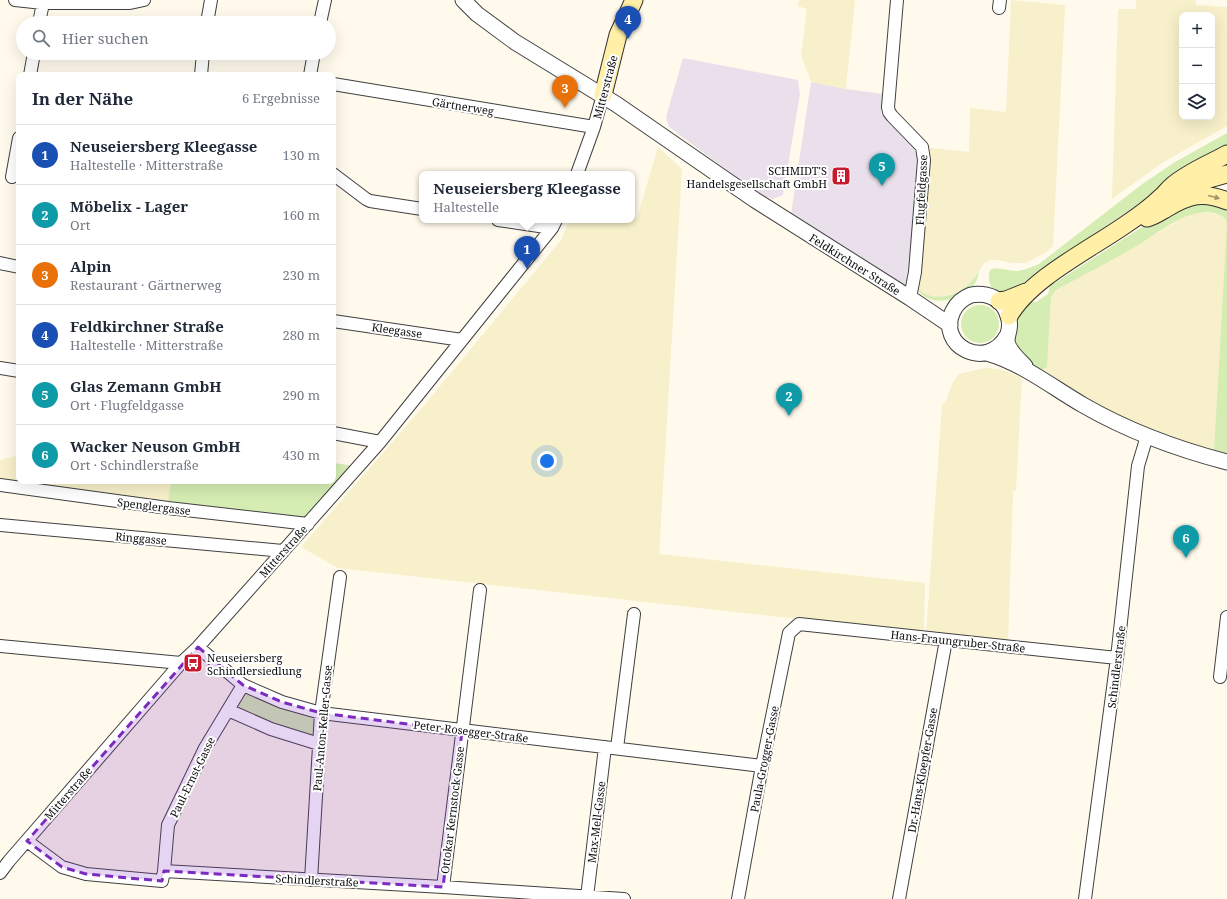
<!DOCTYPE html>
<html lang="de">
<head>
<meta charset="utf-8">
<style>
  :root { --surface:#fff; --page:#f6f6f7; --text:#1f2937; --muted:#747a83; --line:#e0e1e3; --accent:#d93025 }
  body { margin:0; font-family:"Noto Serif",serif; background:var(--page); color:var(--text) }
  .controls { position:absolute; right:12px; top:12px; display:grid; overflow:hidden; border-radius:8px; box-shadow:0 4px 16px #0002 }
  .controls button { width:36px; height:36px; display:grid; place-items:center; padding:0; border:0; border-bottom:1px solid var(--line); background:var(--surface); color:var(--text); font:20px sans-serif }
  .you { position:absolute; left:547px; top:461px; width:14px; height:14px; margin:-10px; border:3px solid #fff; border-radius:50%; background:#1a73e8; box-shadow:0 0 0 6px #1a73e833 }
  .badge { display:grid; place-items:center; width:26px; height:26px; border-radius:50%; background:var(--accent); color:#fff; font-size:13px; font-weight:700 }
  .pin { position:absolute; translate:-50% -33px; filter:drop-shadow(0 1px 2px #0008) }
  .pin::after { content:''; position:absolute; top:21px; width:14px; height:12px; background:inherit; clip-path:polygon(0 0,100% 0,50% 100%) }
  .popup { position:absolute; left:419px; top:171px; width:216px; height:52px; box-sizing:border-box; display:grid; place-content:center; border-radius:8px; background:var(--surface); filter:drop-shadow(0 1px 3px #0005); font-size:13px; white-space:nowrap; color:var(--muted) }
  .popup b { font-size:15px; color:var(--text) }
  .popup::after { content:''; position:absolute; left:50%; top:100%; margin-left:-8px; border:8px solid transparent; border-top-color:var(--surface) }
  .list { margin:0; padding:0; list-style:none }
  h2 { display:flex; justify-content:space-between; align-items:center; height:52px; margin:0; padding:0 16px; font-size:17px }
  h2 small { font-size:13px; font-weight:400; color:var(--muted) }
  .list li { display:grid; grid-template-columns:26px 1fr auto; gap:12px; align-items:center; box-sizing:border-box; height:60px; padding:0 16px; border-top:1px solid var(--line) }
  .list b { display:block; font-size:15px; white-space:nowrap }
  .list p { margin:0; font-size:13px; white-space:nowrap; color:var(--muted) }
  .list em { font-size:13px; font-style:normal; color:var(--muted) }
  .icon { flex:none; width:22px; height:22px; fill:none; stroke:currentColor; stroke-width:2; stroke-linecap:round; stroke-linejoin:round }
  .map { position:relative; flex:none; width:1227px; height:899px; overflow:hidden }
  .search { position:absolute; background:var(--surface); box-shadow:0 4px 16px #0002; left:16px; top:16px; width:320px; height:44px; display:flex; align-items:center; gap:10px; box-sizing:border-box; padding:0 14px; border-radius:22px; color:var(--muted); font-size:15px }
  .panel { position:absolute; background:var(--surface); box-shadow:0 4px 16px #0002; left:16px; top:72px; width:320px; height:412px; border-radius:8px }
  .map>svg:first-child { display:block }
  .industrial { fill:#eae0ec }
  .farmland { fill:#f7f0ca; fill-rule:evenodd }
  .green { fill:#d5ecb3 }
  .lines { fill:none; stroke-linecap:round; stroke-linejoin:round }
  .minor-casing { stroke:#404040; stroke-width:14 }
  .tertiary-casing { stroke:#404040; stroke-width:17 }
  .secondary-casing { stroke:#2f2f2f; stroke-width:19 }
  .minor { stroke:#fff; stroke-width:12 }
  .tertiary { stroke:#fff; stroke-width:15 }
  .secondary { stroke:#ffefa7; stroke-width:17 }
  .oneway { fill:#9e9569 }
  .marked { fill:#7b2cbf; fill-opacity:0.2; stroke:#7b2cbf; stroke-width:3; stroke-dasharray:8 5; stroke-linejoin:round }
  .labels { text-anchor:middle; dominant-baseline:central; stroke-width:4; stroke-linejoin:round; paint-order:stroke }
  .street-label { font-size:11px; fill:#0d0d0d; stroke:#fff }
  .poi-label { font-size:11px; fill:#0d0d0d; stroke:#fff; text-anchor:end }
</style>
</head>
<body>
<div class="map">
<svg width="1227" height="899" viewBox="0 0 1227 899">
  <rect width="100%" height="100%" fill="#fffaec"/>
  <!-- industrial -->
  <path class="industrial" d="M683 58 798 80 800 94 783 195 773 199 759 194 669 127 666 117Z
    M811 82 846 89 884 94 881 114 920 151 908 283 906 288 791 214Z"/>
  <!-- farmland -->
  <path class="farmland" d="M799 0H855L846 89 811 82 801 55 807 9 798 6Z
    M1011 0 1065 5 1053 246 1046 252 1026 263H1012L998 260H991L986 262 983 265 971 282 958 292 940 297 930 296 924 294 917 288 929 179 930 148 969 152 970 108 1006 112Z
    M1136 0H1196V5L1227 7V126L1162 163 1112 199 1118 9H1136ZM1182 15H1212V117H1182Z
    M658 147 682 169 659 554 925 583 924 633 338 568 301 547 421 409 562 239 569 220H632V217L637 218Z
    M1202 212 1219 214 1225 219 1227 222 1214 452 1196 448 1105 411 1039 371 1047 366 1051 297 1056 290 1115 258 1179 220 1193 214Z
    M985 368 1000 369 1017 376 1022 377 1016 491H1013L1008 643 926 635 942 404 945 403 953 382 959 374Z
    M19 455V481H333V463L354 466 305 521 0 481V460Z"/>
  <!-- green -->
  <path class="green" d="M1227 133V149L1168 184 1144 200 1075 247 1013 293H994C990 286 987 278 990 270 998 266 1008 271 1017 271 1025 270 1032 267 1039 264L1141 185 1175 162Z
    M1196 199 1227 206V453L1214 450 1227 222C1222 211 1205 211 1194 214 1175 219 1154 235 1138 245 1111 261 1084 275 1056 290L1051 297 1047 367 1039 371 1033 367 1014 344 1017 319 1030 302H1036L1048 294 1050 286 1053 284 1147 224Z
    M979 271C978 276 977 281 974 285 961 301 928 309 917 288 929 301 951 298 964 288 971 283 975 277 979 271Z
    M961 324a19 19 0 1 1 38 0a19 19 0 1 1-38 0Z
    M333 463 354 466 305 521 168 504 171 481H333Z
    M248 692 312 715 316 722 314 735 306 737 234 710 240 693Z"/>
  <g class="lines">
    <defs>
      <path id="minor" d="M15 0 43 3H130L144 0
        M897 0 888 107 889 112 892 116 922 147 924 160 915 272 910 298
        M999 8 1000 0
        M39 23 43 3
        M207 23 211 0
        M320 23 325 0
        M30 75 34 53
        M201 75 203 53
        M310 75 314 53
        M333 84 594 127
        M333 174 366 199 370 201 422 209
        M577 174 594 127 603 95
        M12 177 19 138
        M498 220 552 228
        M0 263 19 267
        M333 321 462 340
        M0 368 19 371
        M333 433 380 442
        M0 485 168 508 308 524
        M0 525 283 551
        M0 646 181 663
        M198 647 243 685 282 702 321 713 762 766
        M1220 677 1227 617
        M228 710 271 729 319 744
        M617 748 634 614
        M27 841 62 867 86 874 162 881 164 871 443 887 624 899
        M164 871 168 825 205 748 243 685
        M0 873 9 861 181 663 198 647 380 442 552 228 556 220
        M311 880 321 713 340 577
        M443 887 480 590
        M587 897 605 747
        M738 899 762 766 789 633 799 624 1117 658
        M899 899 946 640
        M1085 899 1117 658 1138 466 1147 436"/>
      <path id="tertiary" d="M463 0 477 14 515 42 616 104 755 200 910 298 950 325
        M1007 336C987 372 936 346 953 311 957 303 963 298 971 295 981 293 992 295 1000 302 1007 309 1011 320 1009 330 1008 334 1007 337 1007 342 1009 351 1018 359 1025 366
        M987 353C1022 363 1052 387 1083 405 1128 431 1177 449 1227 462"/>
      <path id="secondary" d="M603 95 618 35 634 0
        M1179 189 1188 185 1227 174
        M1147 218C1155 216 1160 212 1167 208 1189 195 1203 191 1227 201
        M999 301 1006 300 1026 292
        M1009 316C1030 279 1089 250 1125 225 1137 217 1151 207 1161 197 1165 194 1168 189 1172 186 1188 172 1209 164 1227 154"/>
    </defs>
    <!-- minor casing -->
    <use href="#minor" class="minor-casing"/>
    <!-- tertiary casing -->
    <use href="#tertiary" class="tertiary-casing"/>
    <!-- secondary casing -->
    <use href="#secondary" class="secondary-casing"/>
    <!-- minor -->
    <use href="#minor" class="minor"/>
    <!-- tertiary -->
    <use href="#tertiary" class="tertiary"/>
    <!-- secondary -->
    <use href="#secondary" class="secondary"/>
  </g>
  <!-- one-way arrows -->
  <defs><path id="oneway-solid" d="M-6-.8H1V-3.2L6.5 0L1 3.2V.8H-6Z"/></defs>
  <use class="oneway" href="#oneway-solid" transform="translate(1214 197) rotate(15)"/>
  <!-- marked area -->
  <path class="marked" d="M198 647 243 685 282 702 321 713 462 731 443 887 164 871 162 881 86 874 62 867 27 841Z"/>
  <!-- icons -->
  <defs>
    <symbol id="building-square" viewBox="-11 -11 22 22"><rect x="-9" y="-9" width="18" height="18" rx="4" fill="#c71a2f" stroke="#fff"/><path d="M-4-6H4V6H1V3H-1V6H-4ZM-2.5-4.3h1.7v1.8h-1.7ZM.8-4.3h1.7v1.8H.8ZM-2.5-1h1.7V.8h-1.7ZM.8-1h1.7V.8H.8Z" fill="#fff"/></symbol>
    <symbol id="bus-square" viewBox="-11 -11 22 22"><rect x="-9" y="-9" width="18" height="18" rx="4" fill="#c71a2f" stroke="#fff"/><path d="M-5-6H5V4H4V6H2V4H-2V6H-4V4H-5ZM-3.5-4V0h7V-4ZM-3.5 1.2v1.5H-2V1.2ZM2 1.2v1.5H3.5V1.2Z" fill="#fff"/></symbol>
  </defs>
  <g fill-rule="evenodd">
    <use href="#building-square" x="830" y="165" width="22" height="22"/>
    <use href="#bus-square" x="182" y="652" width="22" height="22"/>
  </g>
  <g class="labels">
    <!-- street labels -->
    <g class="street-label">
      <text transform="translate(605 87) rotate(-75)">Mitterstraße</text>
      <text transform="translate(463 106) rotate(9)">Gärtnerweg</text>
      <text transform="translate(921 190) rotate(-87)">Flugfeldgasse</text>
      <text transform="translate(855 264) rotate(32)">Feldkirchner Straße</text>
      <text transform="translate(397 330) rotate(8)">Kleegasse</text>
      <text transform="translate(154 506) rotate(7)">Spenglergasse</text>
      <text transform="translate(141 538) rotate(5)">Ringgasse</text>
      <text transform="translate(283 551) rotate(-48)">Mitterstraße</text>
      <text transform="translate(958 641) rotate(6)">Hans-Fraungruber-Straße</text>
      <text transform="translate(1116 667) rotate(-83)">Schindlerstraße</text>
      <text transform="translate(322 728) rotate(-85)">Paul-Anton-Keller-Gasse</text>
      <text transform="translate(471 731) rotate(7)">Peter-Rosegger-Straße</text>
      <text transform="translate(764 759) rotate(-79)">Paula-Grogger-Gasse</text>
      <text transform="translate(922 770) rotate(-80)">Dr.-Hans-Kloepfer-Gasse</text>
      <text transform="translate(192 777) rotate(-64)">Paul-Ernst-Gasse</text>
      <text transform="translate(68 793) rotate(-49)">Mitterstraße</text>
      <text transform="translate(452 810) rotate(-83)">Ottokar Kernstock Gasse</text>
      <text transform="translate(596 822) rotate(-83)">Max-Mell-Gasse</text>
      <text transform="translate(317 880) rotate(3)">Schindlerstraße</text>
    </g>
    <!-- poi labels -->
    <g class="poi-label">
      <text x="827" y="170">SCHMIDT'S<tspan x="827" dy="13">Handelsgesellschaft GmbH</tspan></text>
      <text x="207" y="657" text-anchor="start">Neuseiersberg<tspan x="207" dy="13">Schindlersiedlung</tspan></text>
    </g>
  </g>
</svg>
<div class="controls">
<button>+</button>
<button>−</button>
<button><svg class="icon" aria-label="layers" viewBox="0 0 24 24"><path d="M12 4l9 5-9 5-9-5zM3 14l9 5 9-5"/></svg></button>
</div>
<div class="you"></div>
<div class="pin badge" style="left:527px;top:269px;background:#1a4fb4">1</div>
<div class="popup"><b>Neuseiersberg Kleegasse</b>Haltestelle</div>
<div class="pin badge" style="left:789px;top:416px;background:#0f9aa8">2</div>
<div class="pin badge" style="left:565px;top:108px;background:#e8710a">3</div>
<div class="pin badge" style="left:628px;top:39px;background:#1a4fb4">4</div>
<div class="pin badge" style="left:882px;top:186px;background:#0f9aa8">5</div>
<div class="pin badge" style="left:1186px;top:558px;background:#0f9aa8">6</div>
<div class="search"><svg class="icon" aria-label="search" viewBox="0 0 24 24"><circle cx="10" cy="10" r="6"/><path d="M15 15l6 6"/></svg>Hier suchen</div>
<section class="panel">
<h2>In der Nähe<small>6 Ergebnisse</small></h2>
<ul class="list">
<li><span class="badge" style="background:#1a4fb4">1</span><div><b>Neuseiersberg Kleegasse</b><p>Haltestelle · Mitterstraße</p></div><em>130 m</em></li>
<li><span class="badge" style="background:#0f9aa8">2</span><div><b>Möbelix - Lager</b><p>Ort</p></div><em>160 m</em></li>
<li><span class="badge" style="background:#e8710a">3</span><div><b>Alpin</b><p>Restaurant · Gärtnerweg</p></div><em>230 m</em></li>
<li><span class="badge" style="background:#1a4fb4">4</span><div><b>Feldkirchner Straße</b><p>Haltestelle · Mitterstraße</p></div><em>280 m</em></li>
<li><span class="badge" style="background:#0f9aa8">5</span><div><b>Glas Zemann GmbH</b><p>Ort · Flugfeldgasse</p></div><em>290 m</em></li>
<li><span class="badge" style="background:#0f9aa8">6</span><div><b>Wacker Neuson GmbH</b><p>Ort · Schindlerstraße</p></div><em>430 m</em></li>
</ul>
</section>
</div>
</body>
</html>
